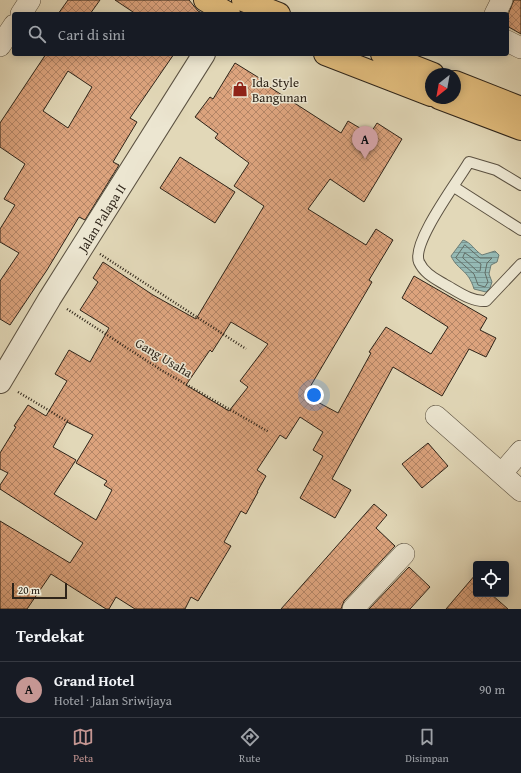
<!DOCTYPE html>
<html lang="id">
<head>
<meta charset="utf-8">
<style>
  :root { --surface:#171b24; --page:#242831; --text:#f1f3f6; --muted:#9ea1a6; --line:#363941; --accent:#c59692 }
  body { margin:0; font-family:"Gentium Book Plus",serif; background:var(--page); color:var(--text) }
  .controls { position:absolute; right:12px; bottom:12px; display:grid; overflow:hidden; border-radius:4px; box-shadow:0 2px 10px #0003 }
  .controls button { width:36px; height:36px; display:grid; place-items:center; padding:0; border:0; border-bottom:1px solid var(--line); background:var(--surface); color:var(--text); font:20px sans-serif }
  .compass { position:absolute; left:425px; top:68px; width:36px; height:36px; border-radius:50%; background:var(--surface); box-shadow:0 2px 10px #0003; rotate:211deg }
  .scale { position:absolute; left:12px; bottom:10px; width:55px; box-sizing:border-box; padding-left:4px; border:2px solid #2e2419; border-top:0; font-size:11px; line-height:14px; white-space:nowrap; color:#2e2419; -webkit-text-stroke:3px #ece6d1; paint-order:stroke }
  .you { position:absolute; left:314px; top:395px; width:14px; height:14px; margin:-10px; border:3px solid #fff; border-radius:50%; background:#1a73e8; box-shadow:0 0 0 6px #1a73e833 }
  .badge { display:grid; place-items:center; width:26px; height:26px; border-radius:50%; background:var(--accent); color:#111; font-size:13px; font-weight:700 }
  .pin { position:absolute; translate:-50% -33px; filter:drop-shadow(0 1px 2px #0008) }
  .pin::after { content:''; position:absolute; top:21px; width:14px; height:12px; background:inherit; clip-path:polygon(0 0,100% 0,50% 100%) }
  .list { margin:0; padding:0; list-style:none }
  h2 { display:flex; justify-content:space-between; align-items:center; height:52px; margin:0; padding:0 16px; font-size:17px }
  h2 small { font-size:13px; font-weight:400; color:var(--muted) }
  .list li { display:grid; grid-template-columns:26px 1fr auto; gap:12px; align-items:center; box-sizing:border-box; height:56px; padding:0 16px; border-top:1px solid var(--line) }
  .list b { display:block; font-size:15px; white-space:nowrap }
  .list p { margin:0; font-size:13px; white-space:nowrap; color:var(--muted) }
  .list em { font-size:13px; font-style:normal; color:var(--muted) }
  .icon { flex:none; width:22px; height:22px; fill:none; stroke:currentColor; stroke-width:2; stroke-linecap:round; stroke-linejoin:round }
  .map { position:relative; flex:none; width:521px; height:609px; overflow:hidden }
  .search { position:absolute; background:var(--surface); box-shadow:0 2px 10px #0003; left:12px; right:12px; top:12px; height:44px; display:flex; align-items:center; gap:10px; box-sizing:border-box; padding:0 14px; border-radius:4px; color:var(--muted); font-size:15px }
  .sheet { height:108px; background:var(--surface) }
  nav { display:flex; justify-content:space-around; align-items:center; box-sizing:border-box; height:56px; border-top:1px solid var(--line); background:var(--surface); font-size:11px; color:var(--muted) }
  nav a { display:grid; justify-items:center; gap:2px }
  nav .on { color:var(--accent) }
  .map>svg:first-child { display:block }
  .water { fill:url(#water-rules); stroke:#6c7d76 }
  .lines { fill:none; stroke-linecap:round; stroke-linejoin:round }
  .shore { stroke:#626e66; stroke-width:1 }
  .building { fill:url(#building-cross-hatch); stroke:#2e2419; fill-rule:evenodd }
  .service-casing { stroke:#5b5141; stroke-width:12 }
  .minor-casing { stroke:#5b5141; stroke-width:22 }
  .tertiary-casing { stroke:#5b5141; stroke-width:24 }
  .primary-casing { stroke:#2e2419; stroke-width:24 }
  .path { stroke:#2e2419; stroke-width:2.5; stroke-dasharray:1 2; stroke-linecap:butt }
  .service { stroke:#ece6d1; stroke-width:10 }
  .minor { stroke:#ece6d1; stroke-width:21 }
  .tertiary { stroke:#ece6d1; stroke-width:22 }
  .primary { stroke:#e1bc7c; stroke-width:22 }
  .labels { text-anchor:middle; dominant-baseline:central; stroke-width:3; stroke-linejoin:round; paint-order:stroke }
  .poi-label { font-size:13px; fill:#2e2419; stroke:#ece6d1; text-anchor:start }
  .street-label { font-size:13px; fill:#2e2419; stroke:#ece6d1 }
</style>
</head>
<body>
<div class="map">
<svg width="521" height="609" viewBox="0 0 521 609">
  <defs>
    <pattern id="water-rules" width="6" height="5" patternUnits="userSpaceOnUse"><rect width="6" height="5" fill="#95b9b4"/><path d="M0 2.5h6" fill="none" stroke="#7a9692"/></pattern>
    <pattern id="building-cross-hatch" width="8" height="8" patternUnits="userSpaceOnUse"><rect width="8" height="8" fill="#dca37d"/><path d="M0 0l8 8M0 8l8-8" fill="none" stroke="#b38566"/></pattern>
  </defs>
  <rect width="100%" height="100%" fill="#e2d8b8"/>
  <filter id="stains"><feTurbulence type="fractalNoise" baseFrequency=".005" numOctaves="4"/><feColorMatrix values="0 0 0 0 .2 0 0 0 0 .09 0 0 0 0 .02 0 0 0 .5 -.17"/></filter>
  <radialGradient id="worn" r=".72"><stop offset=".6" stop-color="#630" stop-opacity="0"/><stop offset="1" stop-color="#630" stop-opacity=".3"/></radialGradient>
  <!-- water -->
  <path class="water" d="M463 240C472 243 474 250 482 255L495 251 499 255 497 262 491 265 489 274 492 282 490 288 486 292 474 289C468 269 458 271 451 256Z"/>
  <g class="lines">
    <!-- shore -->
    <path class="shore" d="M465 245 480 258H492L487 263 485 273 488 282 485 287 478 285 474 274 456 258Z
      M465 253 481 264 480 271H477L463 258Z"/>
  </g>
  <!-- building -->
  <path class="building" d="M68 0H100L90 14H58Z
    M115 0H189L198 11 204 14H136Z
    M514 0H521V34L507 26V17Z
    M46 54H174L130 118 137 122 113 162 119 165 85 220 79 217 47 270 10 325 0 319V281L19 253 0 242V229L15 205 4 199 25 164 0 147V123ZM68 71 92 87 68 128 43 111Z
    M235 63 269 84 268 86 341 133 348 121 370 134 377 123 402 139 364 202 330 179 308 209 366 245 376 229 393 240 369 280 372 282 310 387 317 391 312 399 338 413 371 353 369 352 386 327 431 354 448 327 402 298 414 276 487 318 480 330 496 338 486 357 469 349 442 396 393 367 332 479 351 490 335 518 300 498 323 456 313 450 323 432 300 417 286 439 280 435 257 470 266 476 257 492H258L246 514 241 511 224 542 231 546 198 601 191 597 185 609H135L116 597 109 609H106L51 574 27 609H0V521L70 563 83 543 0 489V485L8 473 0 469V453L16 427 14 426 28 405 46 416 67 381 55 374 69 350 90 362 109 328 80 310 98 282 93 278 103 262 153 295 196 319 264 206 234 186 249 163 215 138 218 134 195 117 210 97 213 99ZM231 322 268 344 240 381 248 387 229 411 186 385 210 350 212 352ZM67 422 93 435 76 463 107 481 104 485 112 490 96 520 54 494 76 460 53 447Z
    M180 157 235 192 215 223 160 188Z
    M428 443 448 466 422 488 402 464Z
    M374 504 387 515 376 528 395 546 344 601 341 609H281Z
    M409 567 430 587 410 609H369Z
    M476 574V594H491L508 609H446Z"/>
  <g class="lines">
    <defs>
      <path id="service" d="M521 185 496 170 469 162C458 181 411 243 419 262 424 273 434 278 444 284 457 291 471 302 486 301L521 264
        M454 187 521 230"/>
      <path id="minor" d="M21 14 30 0
        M495 14 502 0
        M507 41 521 48
        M0 46 14 25
        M436 416 521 491
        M502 473 521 451
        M353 609 404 554"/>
      <path id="tertiary" d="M0 382 50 298 204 54"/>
      <path id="primary" d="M205 0 229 14
        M243 0 279 14
        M325 54 431 95
        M382 54 433 74
        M455 82 521 108
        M439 98 521 129"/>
    </defs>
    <!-- service casing -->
    <use href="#service" class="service-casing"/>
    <!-- minor casing -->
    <use href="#minor" class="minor-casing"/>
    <!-- tertiary casing -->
    <use href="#tertiary" class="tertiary-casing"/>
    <!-- primary casing -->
    <use href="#primary" class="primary-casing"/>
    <!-- path -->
    <path class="path" d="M100 254 246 349
      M67 309 161 370 269 432
      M18 392 70 423"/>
    <!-- service -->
    <use href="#service" class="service"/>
    <!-- minor -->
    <use href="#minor" class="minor"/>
    <!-- tertiary -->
    <use href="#tertiary" class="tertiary"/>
    <!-- primary -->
    <use href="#primary" class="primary"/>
  </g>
  <!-- icons -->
  <defs>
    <symbol id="shop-bare" viewBox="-9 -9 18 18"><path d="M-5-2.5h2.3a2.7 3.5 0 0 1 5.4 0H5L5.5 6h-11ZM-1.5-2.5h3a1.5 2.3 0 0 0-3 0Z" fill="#8f2418" stroke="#ece6d1" stroke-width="2.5" paint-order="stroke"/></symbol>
  </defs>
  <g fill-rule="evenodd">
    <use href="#shop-bare" x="229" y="78" width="22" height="22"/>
  </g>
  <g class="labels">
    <!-- poi labels -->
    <g class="poi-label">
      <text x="252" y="82">Ida Style<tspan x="252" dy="15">Bangunan</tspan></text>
    </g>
    <!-- street labels -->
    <g class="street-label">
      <text transform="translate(102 218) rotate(-58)">Jalan Palapa II</text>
      <text transform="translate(164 358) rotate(31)">Gang Usaha</text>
    </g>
  </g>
  <rect width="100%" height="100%" filter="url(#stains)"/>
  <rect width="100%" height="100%" fill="url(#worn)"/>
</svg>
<div class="controls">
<button><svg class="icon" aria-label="locate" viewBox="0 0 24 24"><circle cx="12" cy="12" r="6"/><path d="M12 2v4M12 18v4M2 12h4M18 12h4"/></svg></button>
</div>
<svg class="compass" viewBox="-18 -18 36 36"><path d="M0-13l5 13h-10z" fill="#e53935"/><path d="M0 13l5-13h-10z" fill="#9ea1a6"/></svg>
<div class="scale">20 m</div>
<div class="you"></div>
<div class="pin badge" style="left:365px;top:159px">A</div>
<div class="search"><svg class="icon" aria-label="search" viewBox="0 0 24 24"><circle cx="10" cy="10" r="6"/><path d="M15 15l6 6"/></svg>Cari di sini</div>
</div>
<section class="sheet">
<h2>Terdekat<small></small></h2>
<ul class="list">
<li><span class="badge">A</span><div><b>Grand Hotel</b><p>Hotel · Jalan Sriwijaya</p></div><em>90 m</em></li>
</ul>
</section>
<nav>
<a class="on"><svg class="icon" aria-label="map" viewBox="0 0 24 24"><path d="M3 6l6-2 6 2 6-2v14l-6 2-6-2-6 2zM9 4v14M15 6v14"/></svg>Peta</a>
<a><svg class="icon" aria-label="directions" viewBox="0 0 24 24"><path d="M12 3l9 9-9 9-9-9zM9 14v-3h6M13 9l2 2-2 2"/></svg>Rute</a>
<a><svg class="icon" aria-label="saved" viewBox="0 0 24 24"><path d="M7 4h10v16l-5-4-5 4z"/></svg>Disimpan</a>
</nav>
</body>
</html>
